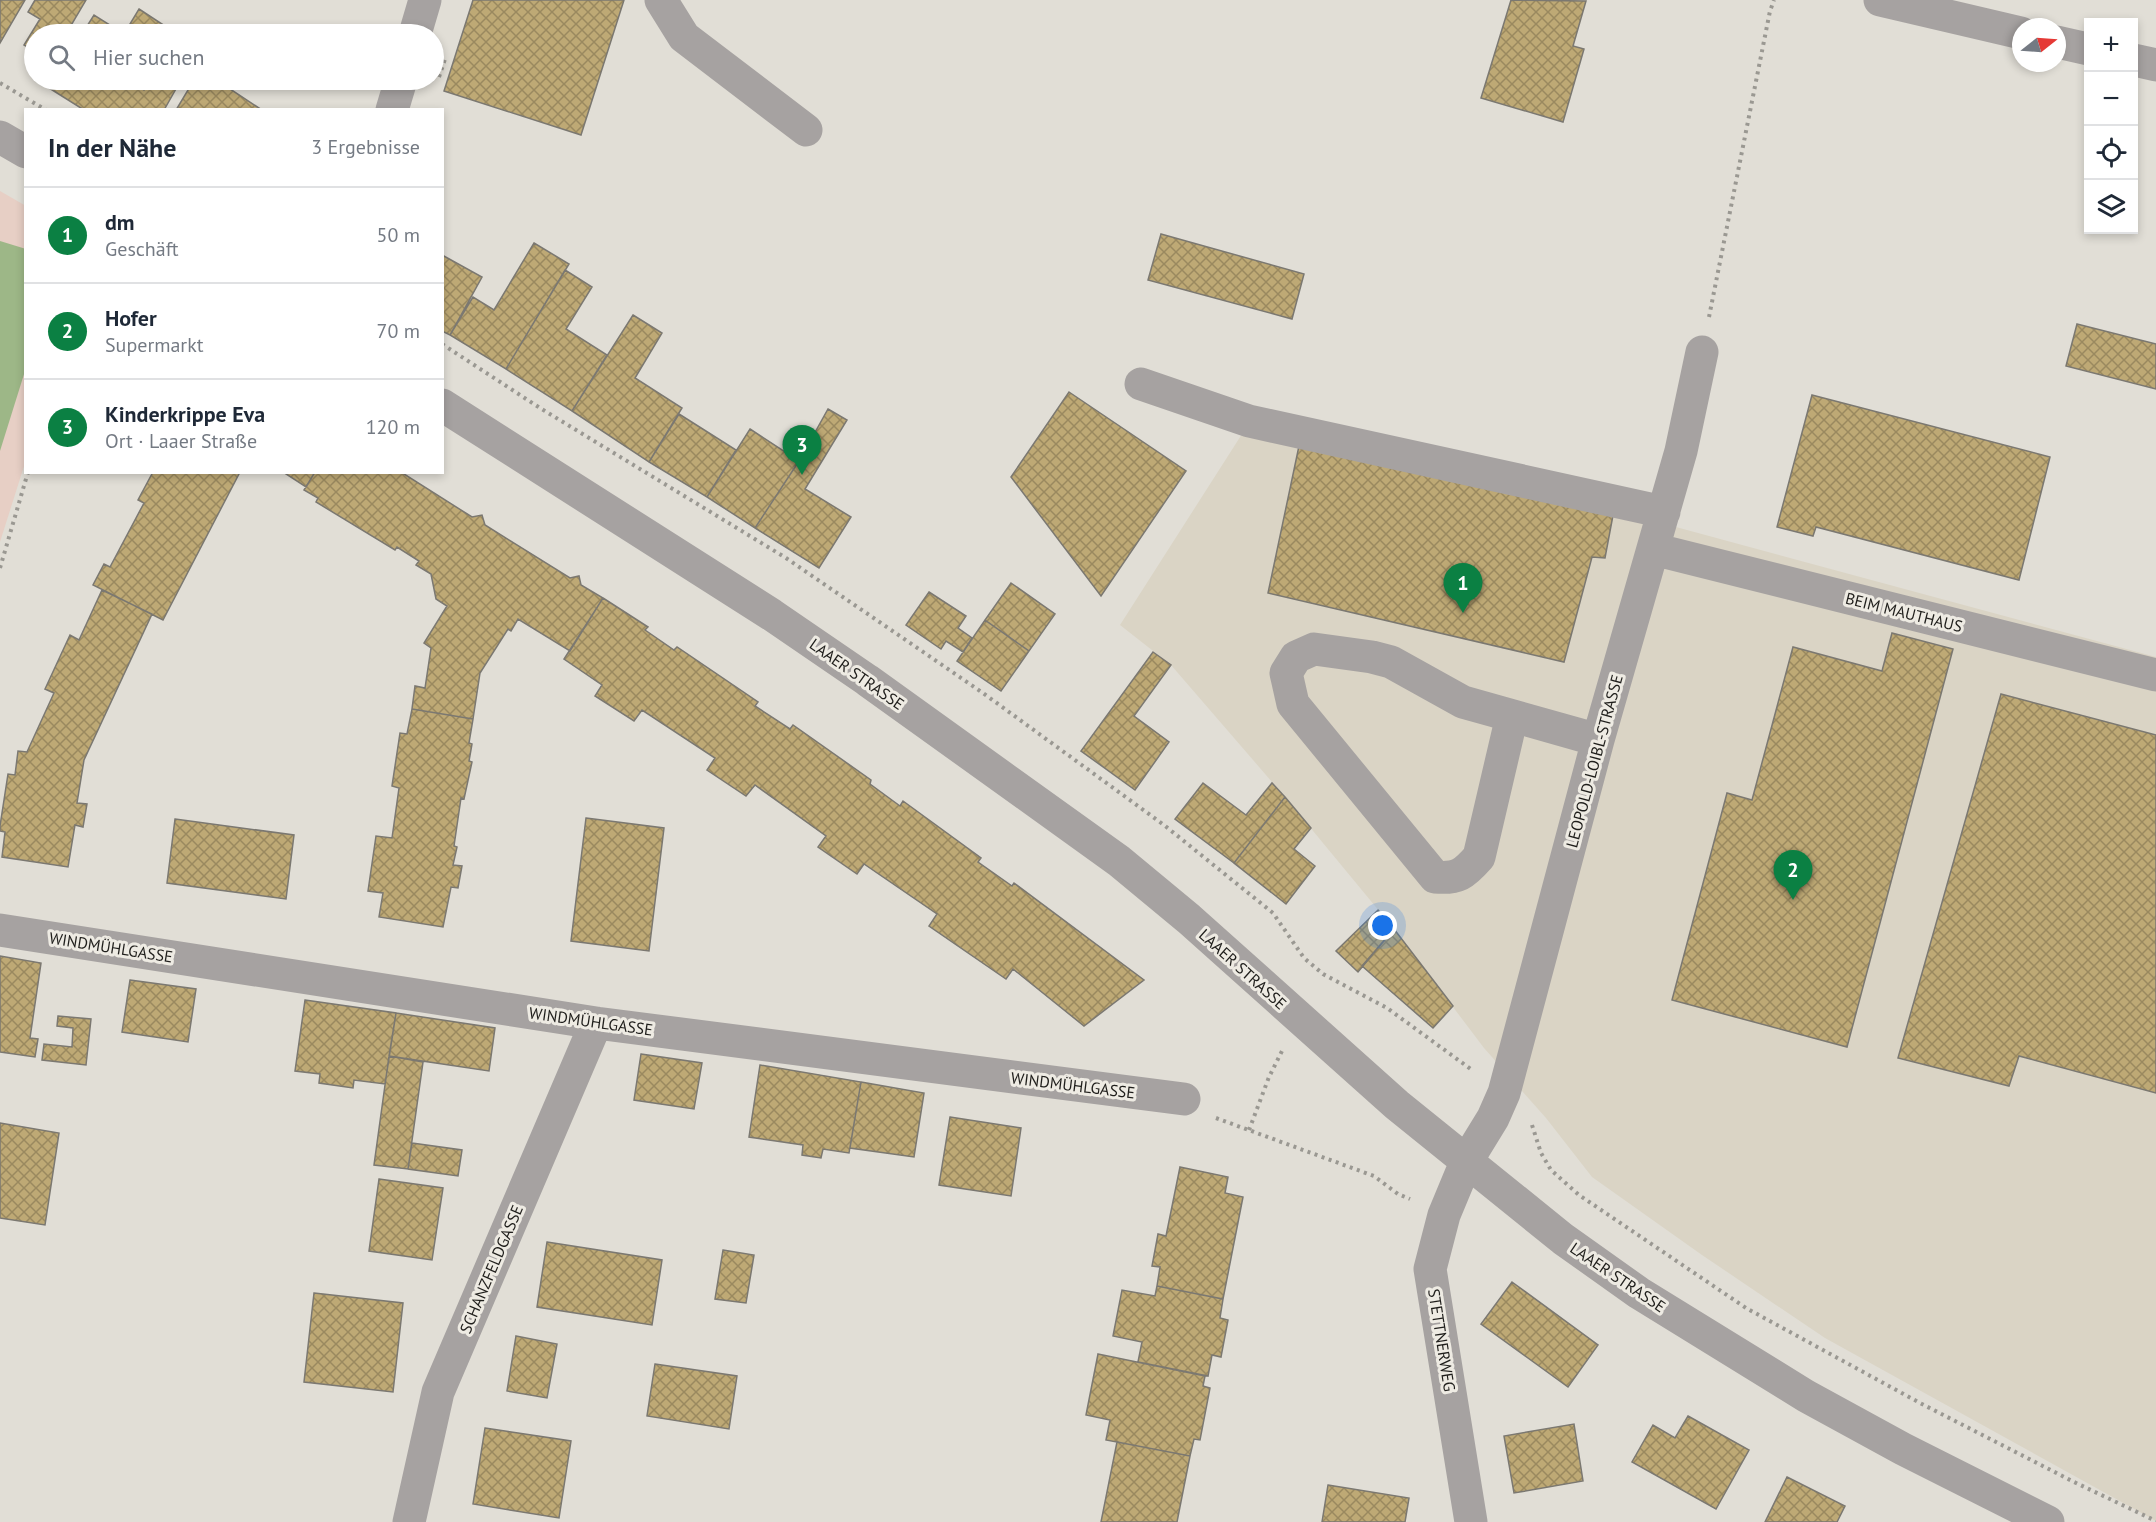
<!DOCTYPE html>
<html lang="de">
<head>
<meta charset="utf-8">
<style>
  :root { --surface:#fff; --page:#f2f2f3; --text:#1f2937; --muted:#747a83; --line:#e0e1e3; --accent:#0b8043 }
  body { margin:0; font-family:"PT Sans",sans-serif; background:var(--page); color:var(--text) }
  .controls { position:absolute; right:18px; top:18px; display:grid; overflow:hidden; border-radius:0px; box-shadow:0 3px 9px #0003 }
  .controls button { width:54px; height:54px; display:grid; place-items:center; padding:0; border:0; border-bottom:2px solid var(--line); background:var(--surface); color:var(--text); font:30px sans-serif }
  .compass { position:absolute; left:2012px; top:18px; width:54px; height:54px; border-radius:50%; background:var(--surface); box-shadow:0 3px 9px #0003; rotate:73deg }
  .you { position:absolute; left:1383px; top:926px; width:21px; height:21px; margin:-15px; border:4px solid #fff; border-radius:50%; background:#1a73e8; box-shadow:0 0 0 9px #1a73e833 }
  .badge { display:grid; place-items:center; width:39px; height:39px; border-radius:50%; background:var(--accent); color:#fff; font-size:20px; font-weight:700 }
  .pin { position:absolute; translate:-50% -50px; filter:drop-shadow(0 2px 3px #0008) }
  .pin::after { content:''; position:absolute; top:32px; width:21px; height:18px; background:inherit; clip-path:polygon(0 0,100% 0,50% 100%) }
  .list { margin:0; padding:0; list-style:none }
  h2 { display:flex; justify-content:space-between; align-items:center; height:78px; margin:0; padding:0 24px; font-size:26px }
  h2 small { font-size:20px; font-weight:400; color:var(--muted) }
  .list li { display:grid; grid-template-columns:39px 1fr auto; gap:18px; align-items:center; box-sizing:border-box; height:96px; padding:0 24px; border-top:2px solid var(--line) }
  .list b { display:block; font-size:22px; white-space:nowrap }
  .list p { margin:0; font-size:20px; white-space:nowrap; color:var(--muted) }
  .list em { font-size:20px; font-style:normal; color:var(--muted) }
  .icon { flex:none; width:33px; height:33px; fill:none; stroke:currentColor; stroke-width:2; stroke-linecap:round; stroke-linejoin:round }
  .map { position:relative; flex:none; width:2156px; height:1522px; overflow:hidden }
  .search { position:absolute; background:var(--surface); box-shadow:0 3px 9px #0003; left:24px; top:24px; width:420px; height:66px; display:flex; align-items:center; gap:15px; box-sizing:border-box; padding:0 21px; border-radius:33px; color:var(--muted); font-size:22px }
  .panel { position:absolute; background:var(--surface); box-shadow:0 3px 9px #0003; left:24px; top:108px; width:420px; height:366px; border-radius:0px }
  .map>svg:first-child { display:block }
  .built { fill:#dad4c5 }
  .education { fill:#e7cfc5 }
  .park { fill:#9db787 }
  .building { fill:url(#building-cross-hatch); stroke:#7b7871; stroke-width:1.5 }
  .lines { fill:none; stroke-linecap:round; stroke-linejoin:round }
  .path { stroke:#9a9892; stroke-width:4; stroke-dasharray:3 4.5; stroke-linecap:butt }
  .minor { stroke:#a6a2a1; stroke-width:33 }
  .labels { text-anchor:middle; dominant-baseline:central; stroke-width:6; stroke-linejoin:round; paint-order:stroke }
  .street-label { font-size:16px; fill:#1f1e1b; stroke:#eeebe3 }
</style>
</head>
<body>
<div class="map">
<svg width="2156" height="1522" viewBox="0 0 2156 1522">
  <defs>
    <pattern id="building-cross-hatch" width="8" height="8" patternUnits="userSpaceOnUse" patternTransform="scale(1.5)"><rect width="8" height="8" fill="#bea975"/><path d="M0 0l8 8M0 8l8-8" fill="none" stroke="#9a895f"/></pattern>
  </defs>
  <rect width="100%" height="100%" fill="#e1ded6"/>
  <!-- built -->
  <path class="built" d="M1242 434 1628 514 2156 657V1521L1825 1338 1702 1255 1592 1177 1546 1118 1484 1048 1394 929 1285 797 1171 665 1120 625Z"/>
  <!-- education -->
  <path class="education" d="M0 191 26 206 25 463 0 542Z"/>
  <!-- park -->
  <path class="park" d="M0 241 26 249 25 371 0 451Z"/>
  <!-- building -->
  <path class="building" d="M0 0H25L0 43Z
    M35 0H86L66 34H34V51L24 45 40 19 28 12Z
    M473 0H624L581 135 444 91Z
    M1511 0 1586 1 1573 46 1584 49 1563 122 1481 98Z
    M139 9 165 26 160 34H82L94 15 124 34Z
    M55 80H133L131 82 144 90 151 80H181L164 110H84L49 88Z
    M194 80H231L227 87 262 110H176Z
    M1161 234 1304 274 1292 319 1148 280Z
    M534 243 569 264 506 369 450 335 473 297 494 310Z
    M442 255 482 277 450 335 442 331Z
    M565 270 592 287 566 329 607 355 572 411 506 369Z
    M633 315 662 333 635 378 682 408 649 462 572 411Z
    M2077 324 2156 344V389L2066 366Z
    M1069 392 1186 471 1101 596 1011 477Z
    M1812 395 2050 457 2019 580 1816 527 1813 536 1777 527Z
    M828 409 847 420 805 489 851 517 819 568 755 528 799 461Z
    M679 414 736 450 707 497 649 462Z
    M750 429 799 461 755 528 707 497Z
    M1299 446 1614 510 1605 558 1592 557 1564 662 1268 593Z
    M153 472H240L163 620 93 585 104 564 110 567 144 503 138 500Z
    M283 472H315L306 487Z
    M315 472H401L472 517 482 515 485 525 570 578 579 576 581 585 603 598 570 651 518 619 511 631 508 629 480 673 473 719 412 709 415 686 425 688 431 648 424 643 447 606 436 599 431 574 416 565 419 561 397 547 395 550 316 502 318 498 304 490Z
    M1011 583 1055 614 1029 651 985 620Z
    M102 590 152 614 84 760 77 803 87 804 83 827 75 825 68 867 2 857 5 832 0 831V826L8 774 15 775 18 751 27 752 54 693 45 689 70 635 79 640Z
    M929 592 966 616 958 628 972 638 963 652 946 641 941 649 906 625Z
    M603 598 648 627 645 630 674 650 677 647 758 702 755 706 790 729 793 725 871 780 870 784 900 806 903 801 981 858 978 862 1012 886 1014 883 1144 980 1084 1026 1013 969 1006 979 929 926 937 914 864 864 857 874 818 847 826 836 755 785 746 796 707 770 715 758 642 710 634 721 595 696 602 685 564 659Z
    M985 620 1029 651 1001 691 957 661Z
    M1892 633 1953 649 1847 1047 1672 1000 1727 793 1752 800 1793 647 1882 671Z
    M1153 652 1171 665 1134 716 1169 742 1135 790 1081 751Z
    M2001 694 2156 735V1093L2019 1056 2009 1086 1898 1058Z
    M412 709 473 719 469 743 472 744 469 761 472 762 464 799 461 798 454 846 457 847 453 865 462 866 458 888 451 887 443 927 379 917 383 893 368 891 376 836 392 838 399 788 392 786 400 733 407 734Z
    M1203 783 1246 815 1272 783 1285 797 1234 863 1175 819Z
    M1285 797 1311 828 1294 849 1315 866 1286 904 1234 863Z
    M586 818 664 828 649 951 571 941Z
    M175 819 294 835 286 899 167 883Z
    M1378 910 1394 929 1358 972 1336 951Z
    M1394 929 1453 1006 1433 1028 1362 966Z
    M0 956 41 963 30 1038 38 1039 35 1057 0 1052Z
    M130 980 196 989 188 1042 122 1032Z
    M305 1000 396 1013 385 1084 354 1080 353 1088 319 1083 320 1074 295 1071Z
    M396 1013 495 1028 489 1071 389 1056Z
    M58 1016 91 1019 86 1065 42 1060 44 1044 72 1047 73 1028 57 1026Z
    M641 1054 702 1063 694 1109 634 1100Z
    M389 1056 423 1062 408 1169 374 1165Z
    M760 1065 861 1082 849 1153 823 1149 821 1158 802 1155 803 1145 749 1137Z
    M861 1082 924 1093 914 1157 850 1148Z
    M950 1117 1021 1128 1011 1196 939 1185Z
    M0 1123 59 1133 45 1225 0 1218Z
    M412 1143 462 1150 458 1176 408 1169Z
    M1180 1167 1228 1177 1225 1193 1243 1197 1223 1299 1157 1286 1160 1267 1152 1266 1158 1234 1166 1236Z
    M379 1179 443 1188 432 1260 369 1251Z
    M547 1242 662 1260 652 1325 537 1307Z
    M723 1250 754 1255 746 1303 715 1299Z
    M1512 1282 1598 1345 1568 1387 1481 1324Z
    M1157 1286 1223 1299 1220 1318 1228 1320 1221 1357 1212 1355 1208 1376 1138 1362 1142 1342 1113 1336 1122 1290 1155 1296Z
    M314 1293 403 1303 393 1392 304 1382Z
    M516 1336 557 1344 547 1398 507 1391Z
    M1098 1354 1205 1376 1203 1386 1210 1388 1200 1440 1194 1439 1190 1456 1106 1440 1110 1420 1086 1415Z
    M655 1364 737 1376 729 1429 647 1416Z
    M1688 1416 1749 1450 1716 1509 1632 1462 1653 1425 1675 1438Z
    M1574 1424 1583 1481 1514 1493 1504 1436Z
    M485 1428 571 1441 559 1518 473 1504Z
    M1117 1442 1190 1456 1177 1522H1101Z
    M1787 1477 1845 1506 1837 1522H1765Z
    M1328 1485 1409 1498 1405 1522H1322Z"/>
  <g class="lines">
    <!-- path -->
    <path class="path" d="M439 77 445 59
      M0 83 46 110
      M1709 317 1770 11 1774 0
      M442 344 540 408 786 558 983 693 1164 825 1273 913 1304 958 1323 974 1387 1008 1472 1070
      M0 568 28 472
      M1216 1118 1374 1176 1398 1194 1410 1199
      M1532 1125 1541 1153 1551 1170 1579 1195 1746 1308 1920 1403 2074 1482 2156 1521
      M1249 1130 1269 1077 1282 1051"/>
    <!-- minor -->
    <path class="minor" d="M661 0 684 37 806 130
      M1880 0 2021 33
      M415 34 425 0
      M2057 42 2088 49
      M2134 60 2156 65
      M392 110 401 80
      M0 137 26 152
      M1141 384 1249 421 1664 512
      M442 405 772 615 867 680 1119 861 1189 919 1397 1105 1563 1239 1639 1293 1806 1396 1903 1449 2048 1522
      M1653 549 2156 675
      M1512 716 1479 857C1464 874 1458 879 1435 877L1293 704 1286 673 1296 657 1314 649 1372 657 1391 662 1463 702 1598 740
      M0 930 596 1023 1184 1099
      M409 1522 438 1392 596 1023
      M1471 1522 1430 1269 1444 1215 1466 1162 1493 1118 1504 1093 1598 740 1681 451 1702 352"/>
  </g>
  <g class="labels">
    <!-- street labels -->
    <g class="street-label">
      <text transform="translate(1904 612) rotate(14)">BEIM MAUTHAUS</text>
      <text transform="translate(857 674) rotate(35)">LAAER STRASSE</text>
      <text transform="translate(1594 761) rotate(-75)">LEOPOLD-LOIBL-STRASSE</text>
      <text transform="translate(111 947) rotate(9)">WINDMÜHLGASSE</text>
      <text transform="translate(1243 969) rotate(42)">LAAER STRASSE</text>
      <text transform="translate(591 1021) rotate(8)">WINDMÜHLGASSE</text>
      <text transform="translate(1073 1085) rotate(7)">WINDMÜHLGASSE</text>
      <text transform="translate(491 1269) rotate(-67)">SCHANZFELDGASSE</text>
      <text transform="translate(1618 1277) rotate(34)">LAAER STRASSE</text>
      <text transform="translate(1442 1340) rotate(81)">STETTNERWEG</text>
    </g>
  </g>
</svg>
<div class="controls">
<button>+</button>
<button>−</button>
<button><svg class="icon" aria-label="locate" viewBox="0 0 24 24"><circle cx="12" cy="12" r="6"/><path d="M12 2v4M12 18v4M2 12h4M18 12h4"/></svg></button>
<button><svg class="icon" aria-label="layers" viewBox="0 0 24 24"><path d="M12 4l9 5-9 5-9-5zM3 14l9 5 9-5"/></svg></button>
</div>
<svg class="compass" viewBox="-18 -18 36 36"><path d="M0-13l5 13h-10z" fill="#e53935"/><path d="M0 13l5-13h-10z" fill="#747a83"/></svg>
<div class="you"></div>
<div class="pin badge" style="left:1463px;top:613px">1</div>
<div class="pin badge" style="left:1793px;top:900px">2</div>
<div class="pin badge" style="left:802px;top:475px">3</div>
<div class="search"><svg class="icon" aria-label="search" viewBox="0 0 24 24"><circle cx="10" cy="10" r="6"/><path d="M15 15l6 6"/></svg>Hier suchen</div>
<section class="panel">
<h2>In der Nähe<small>3 Ergebnisse</small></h2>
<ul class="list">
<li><span class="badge">1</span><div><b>dm</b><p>Geschäft</p></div><em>50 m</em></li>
<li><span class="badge">2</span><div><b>Hofer</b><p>Supermarkt</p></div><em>70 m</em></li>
<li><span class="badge">3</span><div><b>Kinderkrippe Eva</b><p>Ort · Laaer Straße</p></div><em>120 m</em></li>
</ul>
</section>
</div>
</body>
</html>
